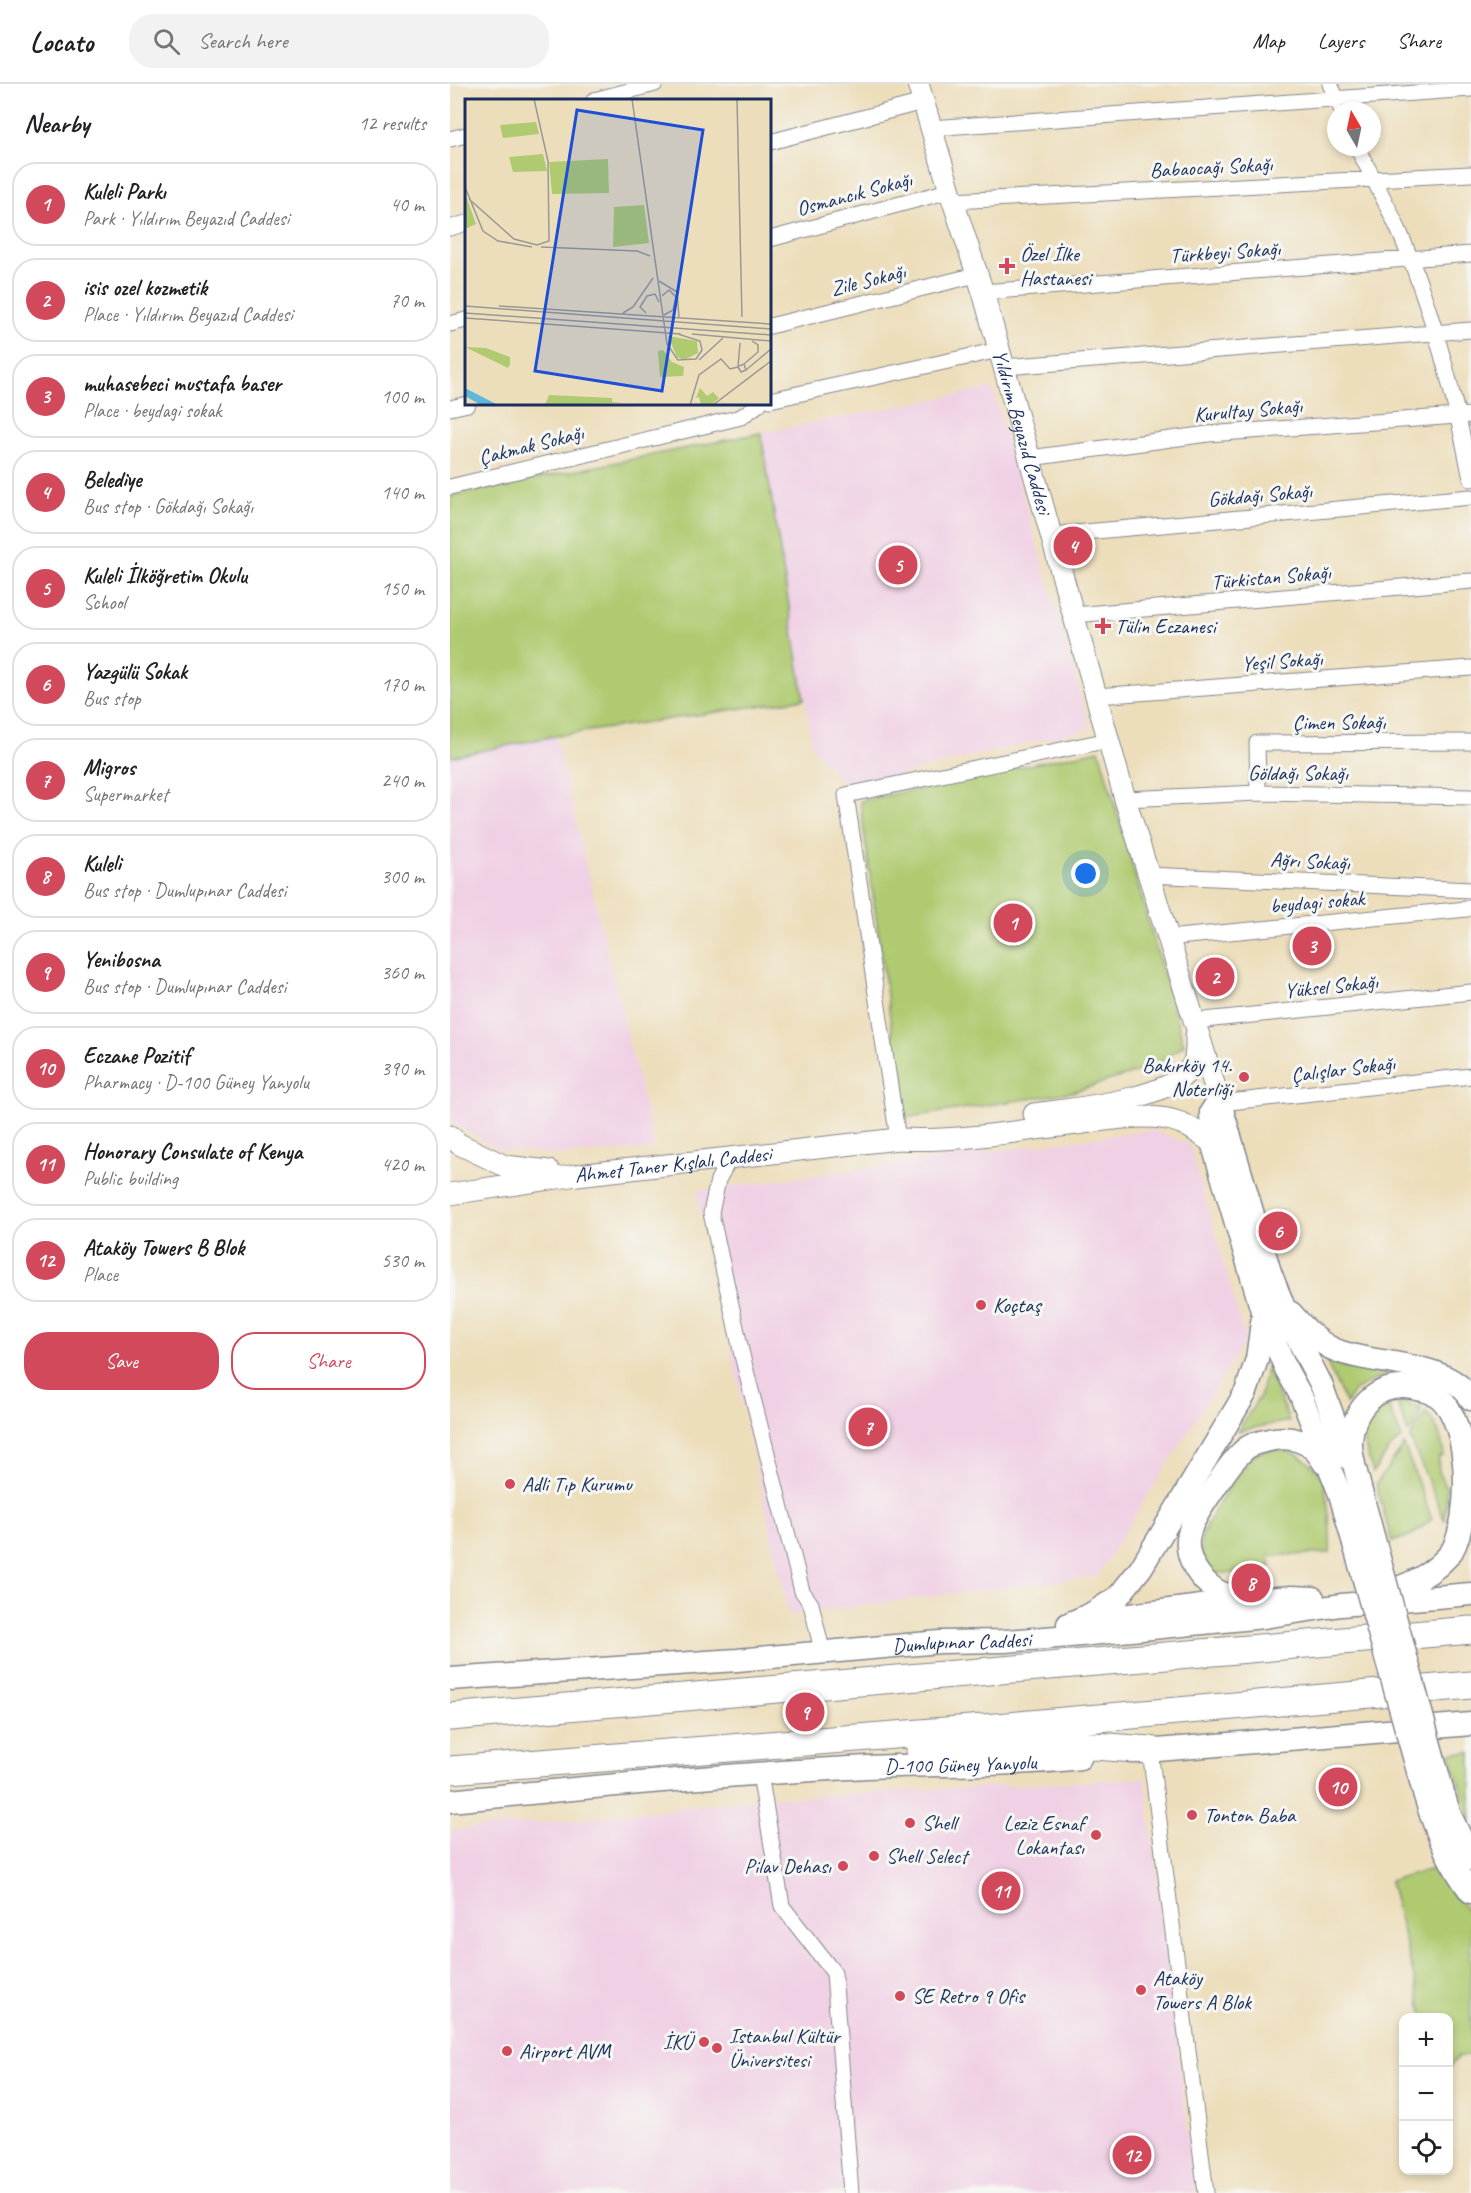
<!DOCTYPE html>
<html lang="en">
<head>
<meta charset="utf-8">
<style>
  :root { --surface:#fff; --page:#f2f2f2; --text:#202124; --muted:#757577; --line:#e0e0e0; --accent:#d1495b }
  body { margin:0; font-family:Caveat,sans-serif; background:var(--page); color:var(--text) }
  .controls { position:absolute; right:18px; bottom:18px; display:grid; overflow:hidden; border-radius:12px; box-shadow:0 3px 9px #0003 }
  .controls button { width:54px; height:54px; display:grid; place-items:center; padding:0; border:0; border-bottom:2px solid var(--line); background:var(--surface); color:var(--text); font:30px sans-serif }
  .compass { position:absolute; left:877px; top:18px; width:54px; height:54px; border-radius:50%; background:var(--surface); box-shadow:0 3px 9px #0003; rotate:351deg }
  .you { position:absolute; left:636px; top:790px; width:21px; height:21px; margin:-15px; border:4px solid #fff; border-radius:50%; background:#1a73e8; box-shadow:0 0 0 9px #1a73e833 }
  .badge { display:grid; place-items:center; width:39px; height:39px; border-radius:50%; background:var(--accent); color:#fff; font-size:20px; font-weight:700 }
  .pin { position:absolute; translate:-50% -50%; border:3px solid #fff; box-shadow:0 2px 6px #0006 }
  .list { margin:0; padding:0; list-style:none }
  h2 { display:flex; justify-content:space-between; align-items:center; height:78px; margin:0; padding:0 24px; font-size:26px }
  h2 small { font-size:20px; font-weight:400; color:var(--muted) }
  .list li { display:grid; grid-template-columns:39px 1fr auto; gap:18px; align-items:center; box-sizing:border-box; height:84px; margin:0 12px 12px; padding:0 12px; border:2px solid var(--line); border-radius:24px }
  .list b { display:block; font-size:22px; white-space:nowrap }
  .list p { margin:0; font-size:20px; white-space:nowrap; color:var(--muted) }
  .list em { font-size:20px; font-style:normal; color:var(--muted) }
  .actions { display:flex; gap:12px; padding:18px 24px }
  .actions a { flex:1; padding:14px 0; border:2px solid var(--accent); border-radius:24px; text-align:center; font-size:21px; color:var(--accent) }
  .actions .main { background:var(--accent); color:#fff }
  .icon { flex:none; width:33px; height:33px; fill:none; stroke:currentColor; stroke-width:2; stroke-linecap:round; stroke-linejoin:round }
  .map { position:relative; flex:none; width:1021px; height:2109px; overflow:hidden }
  header { display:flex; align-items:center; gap:36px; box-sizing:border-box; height:84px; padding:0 30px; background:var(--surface); border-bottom:2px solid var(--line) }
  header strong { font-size:28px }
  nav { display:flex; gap:33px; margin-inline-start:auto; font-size:21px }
  .search { width:420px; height:54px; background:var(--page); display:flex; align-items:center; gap:15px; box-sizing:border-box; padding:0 21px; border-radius:24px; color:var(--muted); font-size:22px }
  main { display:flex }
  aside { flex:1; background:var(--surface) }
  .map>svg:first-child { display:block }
  .built { fill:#f0d0e4 }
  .green { fill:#afca6f; stroke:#657c66; stroke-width:1.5 }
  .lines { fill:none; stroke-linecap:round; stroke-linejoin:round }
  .street-casing { stroke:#84868c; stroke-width:17 }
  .secondary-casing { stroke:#84868c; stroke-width:23 }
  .primary-casing { stroke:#84868c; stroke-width:25 }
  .highway-casing { stroke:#84868c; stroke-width:29 }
  .street { stroke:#fff; stroke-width:15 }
  .secondary { stroke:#fff; stroke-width:21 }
  .primary { stroke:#fff; stroke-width:22 }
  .highway { stroke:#fff; stroke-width:27 }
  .primary-bridge-casing { stroke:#84868c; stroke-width:25; stroke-linecap:butt }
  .primary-bridge { stroke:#fff; stroke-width:22 }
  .poi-dot { fill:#d1495b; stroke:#f6f6f2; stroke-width:2 }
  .labels { text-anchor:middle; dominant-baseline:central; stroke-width:6; stroke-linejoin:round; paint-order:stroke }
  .street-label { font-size:21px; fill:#1b2f5e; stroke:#f6f6f2 }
  .poi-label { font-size:21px; fill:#1b2f5e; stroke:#f6f6f2; text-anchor:start }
  .inset-road { fill:none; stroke:#999896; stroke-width:1.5 }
  .view { fill:#1d4ed8; fill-opacity:0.15; stroke:#1d4ed8; stroke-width:3 }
  .inset-edge { fill:none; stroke:#1b2f5e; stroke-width:3 }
</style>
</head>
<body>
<header>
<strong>Locato</strong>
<div class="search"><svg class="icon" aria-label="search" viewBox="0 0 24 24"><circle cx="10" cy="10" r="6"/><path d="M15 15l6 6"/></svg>Search here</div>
<nav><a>Map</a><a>Layers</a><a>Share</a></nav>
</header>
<main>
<aside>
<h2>Nearby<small>12 results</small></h2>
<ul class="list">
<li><span class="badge">1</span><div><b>Kuleli Parkı</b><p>Park · Yıldırım Beyazıd Caddesi</p></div><em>40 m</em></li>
<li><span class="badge">2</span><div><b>isis ozel kozmetik</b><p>Place · Yıldırım Beyazıd Caddesi</p></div><em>70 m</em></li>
<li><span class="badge">3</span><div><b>muhasebeci mustafa baser</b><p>Place · beydagi sokak</p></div><em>100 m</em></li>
<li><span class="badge">4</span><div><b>Belediye</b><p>Bus stop · Gökdağı Sokağı</p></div><em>140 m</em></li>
<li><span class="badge">5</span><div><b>Kuleli İlköğretim Okulu</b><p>School</p></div><em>150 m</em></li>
<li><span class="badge">6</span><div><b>Yazgülü Sokak</b><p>Bus stop</p></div><em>170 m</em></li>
<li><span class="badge">7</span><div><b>Migros</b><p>Supermarket</p></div><em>240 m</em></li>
<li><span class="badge">8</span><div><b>Kuleli</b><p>Bus stop · Dumlupınar Caddesi</p></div><em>300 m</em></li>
<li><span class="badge">9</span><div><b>Yenibosna</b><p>Bus stop · Dumlupınar Caddesi</p></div><em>360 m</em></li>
<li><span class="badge">10</span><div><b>Eczane Pozitif</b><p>Pharmacy · D-100 Güney Yanyolu</p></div><em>390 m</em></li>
<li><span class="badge">11</span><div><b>Honorary Consulate of Kenya</b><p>Public building</p></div><em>420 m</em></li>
<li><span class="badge">12</span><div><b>Ataköy Towers B Blok</b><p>Place</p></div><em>530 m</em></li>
</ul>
<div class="actions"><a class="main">Save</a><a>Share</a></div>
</aside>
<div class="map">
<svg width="1021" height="2109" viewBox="0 0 1021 2109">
  <rect width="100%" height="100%" fill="#f6f6f2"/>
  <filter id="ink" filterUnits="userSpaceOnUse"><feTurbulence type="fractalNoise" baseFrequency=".0167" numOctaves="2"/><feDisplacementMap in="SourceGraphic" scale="12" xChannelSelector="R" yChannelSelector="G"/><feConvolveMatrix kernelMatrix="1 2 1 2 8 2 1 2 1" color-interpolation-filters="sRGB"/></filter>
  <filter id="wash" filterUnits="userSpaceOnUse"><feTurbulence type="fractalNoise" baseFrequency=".008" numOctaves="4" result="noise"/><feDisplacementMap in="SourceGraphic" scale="24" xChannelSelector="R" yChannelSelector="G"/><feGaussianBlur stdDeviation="1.35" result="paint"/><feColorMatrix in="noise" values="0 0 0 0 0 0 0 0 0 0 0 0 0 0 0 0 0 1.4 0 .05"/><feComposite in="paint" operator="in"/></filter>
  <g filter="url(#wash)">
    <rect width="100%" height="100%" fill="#eddebb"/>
    <!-- built -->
    <path class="built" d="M542 304 640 644 397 703 363 665 311 349Z
      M105 652 205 1065 104 1071 49 1065 3 1039 0 1035V673Z
      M702 1046 739 1060 796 1256 647 1492 339 1531 246 1107Z
      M695 1694 745 2109H0V1746L143 1734 306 1715Z"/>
    <!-- green -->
    <path class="green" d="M311 349 354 615 105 652 0 673V412Z
      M649 666 734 961 703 983 622 1008 454 1034 410 717Z
      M876 1277 896 1283 938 1289 904 1307 896 1320Z
      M817 1284 839 1337 788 1347 810 1312Z
      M955 1318 972 1324 962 1345 958 1348 947 1319Z
      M938 1321 952 1354 939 1365 923 1389C915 1359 901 1335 938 1321Z
      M975 1328C988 1338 992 1356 994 1372L989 1373C987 1383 990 1396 997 1404L995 1437 960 1354Z
      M954 1361 982 1435 962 1451 942 1458 926 1400Z
      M826 1365C845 1367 862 1377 872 1394 878 1406 881 1454 880 1469L819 1472 821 1483 785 1486V1489H764C755 1479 749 1469 751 1455 754 1442 790 1384 800 1374 807 1367 816 1366 826 1365Z
      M1021 1668V1737L1000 1670Z
      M982 1785 1021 1831V1971L1008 1972 999 1985 998 1934 974 1933 940 1797Z"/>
  </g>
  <g filter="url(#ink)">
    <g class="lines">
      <defs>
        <path id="street" d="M880 0 892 27
          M144 16 205 0
          M481 44 1021 5
          M0 55 16 51
          M320 58 473 18
          M907 63C922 92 937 120 950 149 983 227 1005 312 1021 395
          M503 117 1021 90
          M0 144 16 139
          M320 155 499 107
          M533 208 1021 170
          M0 240 16 236
          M320 242 526 191
          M554 283 1021 246
          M320 316 549 266
          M0 324 18 320
          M580 374 758 350 1021 331
          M0 403 291 333 309 320
          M602 451 1021 413
          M624 531 1021 497
          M647 612 1021 584
          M808 709 807 659 1021 658
          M675 715 808 709 1021 713
          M698 791 1021 806
          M717 854 1017 825 1021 823
          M745 937 1021 908
          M770 1019 1021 992
          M448 1055 396 711 659 656
          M280 1074 268 1096 261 1129 292 1271 352 1507 361 1520 373 1570
          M700 1666 756 2109
          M310 1690 332 1822 384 1889 401 2109"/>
        <g id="secondary">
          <path id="s1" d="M468 0 503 117 533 208 675 715 770 1019"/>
          <path d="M584 1030C620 1025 726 1016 743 980 747 972 746 961 746 952"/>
          <path d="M0 1052 9 1060 55 1082 99 1087"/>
          <path id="s2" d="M0 1110 127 1091 448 1055C507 1058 567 1047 626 1040 655 1036 703 1027 731 1039 741 1043 752 1052 762 1058"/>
        </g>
        <g id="primary">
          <path d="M841 1229C853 1243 870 1261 888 1267 926 1282 998 1276 1021 1315"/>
          <path d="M910 1404C907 1391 901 1374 901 1360 902 1324 927 1298 963 1304 972 1306 981 1307 989 1313 1021 1340 1021 1433 1002 1467 985 1490 959 1501 933 1509"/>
          <path d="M890 1410 851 1312 836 1285 813 1230 762 1058 761 1028 765 1022 770 1019 820 1188 842 1244 871 1300 898 1374"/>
          <path d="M792 1514C783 1512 773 1511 766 1506 749 1495 736 1475 738 1455 740 1438 754 1420 763 1406 772 1393 780 1379 791 1369 798 1361 806 1359 815 1357 839 1350 862 1356 874 1379"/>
          <path d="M657 1534 799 1516 842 1513 863 1514"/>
          <path d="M618 1540 641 1530 668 1513 691 1484 796 1308 807 1275 813 1231"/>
          <path id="s3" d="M0 1595 287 1576 490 1558 555 1557 620 1552 814 1533 891 1521 1021 1510"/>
          <path d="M683 1668 1021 1640"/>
          <path d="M993 1709 1000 1731 1021 1775"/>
          <path d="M975 1712C985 1746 999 1780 1021 1808"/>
          <path id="s4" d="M0 1717C138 1703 278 1690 417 1683 488 1680 559 1682 630 1674"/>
        </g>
        <path id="highway" d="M0 1633 1021 1546
          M470 1666 644 1662 700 1666
          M0 1686 546 1643 1021 1601"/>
      </defs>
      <!-- street casing -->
      <use href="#street" class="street-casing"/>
      <!-- secondary casing -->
      <use href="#secondary" class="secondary-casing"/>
      <!-- primary casing -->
      <use href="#primary" class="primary-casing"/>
      <!-- highway casing -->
      <use href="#highway" class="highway-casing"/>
      <!-- street -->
      <use href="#street" class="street"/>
      <!-- secondary -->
      <use href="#secondary" class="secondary"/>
      <!-- primary -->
      <use href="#primary" class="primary"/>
      <!-- highway -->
      <use href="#highway" class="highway"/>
      <defs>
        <path id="primary-bridge" d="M910 1404 993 1709
          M890 1410 975 1712"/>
      </defs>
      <!-- primary-bridge casing -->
      <use href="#primary-bridge" class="primary-bridge-casing"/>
      <!-- primary-bridge -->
      <use href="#primary-bridge" class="primary-bridge"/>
    </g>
  </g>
  <!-- markers -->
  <g class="poi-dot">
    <path d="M554 173h6v6h6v6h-6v6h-6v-6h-6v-6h6z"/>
    <path d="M650 533h6v6h6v6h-6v6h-6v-6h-6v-6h6z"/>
    <circle cx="794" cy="993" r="6"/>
    <circle cx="531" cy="1221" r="6"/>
    <circle cx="60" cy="1400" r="6"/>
    <circle cx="742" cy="1731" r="6"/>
    <circle cx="460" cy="1739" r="6"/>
    <circle cx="646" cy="1751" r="6"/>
    <circle cx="424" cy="1772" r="6"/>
    <circle cx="393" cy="1782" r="6"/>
    <circle cx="691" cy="1906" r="6"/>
    <circle cx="450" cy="1912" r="6"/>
    <circle cx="254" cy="1958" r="6"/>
    <circle cx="267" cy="1964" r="6"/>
    <circle cx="57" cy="1967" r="6"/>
  </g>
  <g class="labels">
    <!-- street labels -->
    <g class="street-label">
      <text transform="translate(761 83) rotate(-3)">Babaocağı Sokağı</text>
      <text transform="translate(404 110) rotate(-15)">Osmancık Sokağı</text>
      <text transform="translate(775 168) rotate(-4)">Türkbeyi Sokağı</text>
      <text transform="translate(418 196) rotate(-14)">Zile Sokağı</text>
      <text transform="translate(798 326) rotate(-5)">Kurultay Sokağı</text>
      <text stroke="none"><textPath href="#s1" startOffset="363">Yıldırım Beyazıd Caddesi</textPath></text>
      <text transform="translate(81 361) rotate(-14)">Çakmak Sokağı</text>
      <text transform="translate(810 411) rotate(-5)">Gökdağı Sokağı</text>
      <text transform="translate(821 493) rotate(-5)">Türkistan Sokağı</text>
      <text transform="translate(832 577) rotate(-4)">Yeşil Sokağı</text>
      <text x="889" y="638">Çimen Sokağı</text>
      <text x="848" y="689">Göldağı Sokağı</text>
      <text transform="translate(860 777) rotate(3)">Ağrı Sokağı</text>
      <text transform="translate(867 818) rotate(-5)">beydagi sokak</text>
      <text transform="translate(881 902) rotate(-6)">Yüksel Sokağı</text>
      <text transform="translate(893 985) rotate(-7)">Çalışlar Sokağı</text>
      <text stroke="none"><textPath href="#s2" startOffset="225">Ahmet Taner Kışlalı Caddesi</textPath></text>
      <text stroke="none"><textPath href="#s3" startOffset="513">Dumlupınar Caddesi</textPath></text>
      <text stroke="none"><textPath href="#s4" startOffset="512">D-100 Güney Yanyolu</textPath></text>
    </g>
    <!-- poi labels -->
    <g class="poi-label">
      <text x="570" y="170">Özel İlke<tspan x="570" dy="24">Hastanesi</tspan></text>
      <text x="665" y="542">Tülin Eczanesi</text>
      <text x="782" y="981" text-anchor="end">Bakırköy 14.<tspan x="782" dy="24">Noterliği</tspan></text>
      <text x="543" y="1221">Koçtaş</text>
      <text x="72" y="1400">Adli Tıp Kurumu</text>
      <text x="754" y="1731">Tonton Baba</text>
      <text x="472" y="1739">Shell</text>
      <text x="634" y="1739" text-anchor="end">Leziz Esnaf<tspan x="634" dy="24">Lokantası</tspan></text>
      <text x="436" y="1772">Shell Select</text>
      <text x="381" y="1782" text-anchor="end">Pilav Dehası</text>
      <text x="703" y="1894">Ataköy<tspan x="703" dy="24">Towers A Blok</tspan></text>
      <text x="462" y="1912">SE Retro 9 Ofis</text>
      <text x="279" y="1952">Istanbul Kültür<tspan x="279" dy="24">Üniversitesi</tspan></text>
      <text x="242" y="1958" text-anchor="end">İKÜ</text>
      <text x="69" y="1967">Airport AVM</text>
    </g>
  </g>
  <!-- overview -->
  <g transform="translate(15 15)">
    <rect width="306" height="306" fill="#eddebb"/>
    <path d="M71 23 74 35 38 39 35 26ZM78 55 82 72 48 73 44 58ZM143 60 144 94 87 95 84 63ZM0 94 11 125 0 130ZM179 106 184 144 148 148 149 108ZM203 237 232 242 233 254 219 261 212 258ZM0 248 21 249 45 258V265L43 269ZM198 251 207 263 219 268 218 277 195 278 193 252ZM235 289 242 297 248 293 254 299 246 306H236L234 298 231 299ZM84 296 147 299V303L158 304 80 306Z" fill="#afca6f"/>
    <path d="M0 289 33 306H16L0 297Z" fill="#5fb8dc"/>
    <path class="inset-road" d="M167 0 202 245 213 261 231 260 237 251 235 242 213 235M272 0 277 218M0 88 18 132 33 142 67 148M4 100 49 140 72 146 84 142 83 62 69 0M76 148 172 152 185 157M194 182 212 193 214 218M197 197 204 191 211 198 208 211 199 216M0 207 306 230M34 207 306 225M0 214 306 236M158 214 168 208 188 179M181 214 175 208 182 197 190 195 194 203M0 219 216 235M227 235 306 242M234 261 258 239M279 265 293 253V246L287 242M273 268 275 244M273 268 276 273 281 271 279 265 274 267M281 271 306 250M225 306 234 276 256 260 265 270 273 268M248 306 306 262"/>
    <path class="view" d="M112 11 238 31 197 292 70 272Z"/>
    <rect width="306" height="306" class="inset-edge"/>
  </g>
</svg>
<div class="controls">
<button>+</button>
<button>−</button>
<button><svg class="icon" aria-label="locate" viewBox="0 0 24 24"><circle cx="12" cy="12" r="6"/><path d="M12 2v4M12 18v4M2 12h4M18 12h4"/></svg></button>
</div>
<svg class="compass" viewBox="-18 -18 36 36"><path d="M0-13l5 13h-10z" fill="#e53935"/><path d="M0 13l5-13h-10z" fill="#757577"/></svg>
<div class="you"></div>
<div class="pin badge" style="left:563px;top:839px">1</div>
<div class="pin badge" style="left:765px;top:893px">2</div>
<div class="pin badge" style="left:862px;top:862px">3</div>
<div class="pin badge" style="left:623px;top:462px">4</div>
<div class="pin badge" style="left:448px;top:481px">5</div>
<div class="pin badge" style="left:828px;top:1147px">6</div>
<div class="pin badge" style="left:418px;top:1343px">7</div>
<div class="pin badge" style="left:801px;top:1499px">8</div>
<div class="pin badge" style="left:355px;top:1628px">9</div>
<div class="pin badge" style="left:888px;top:1703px">10</div>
<div class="pin badge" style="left:551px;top:1807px">11</div>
<div class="pin badge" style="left:682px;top:2071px">12</div>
</div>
</main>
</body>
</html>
